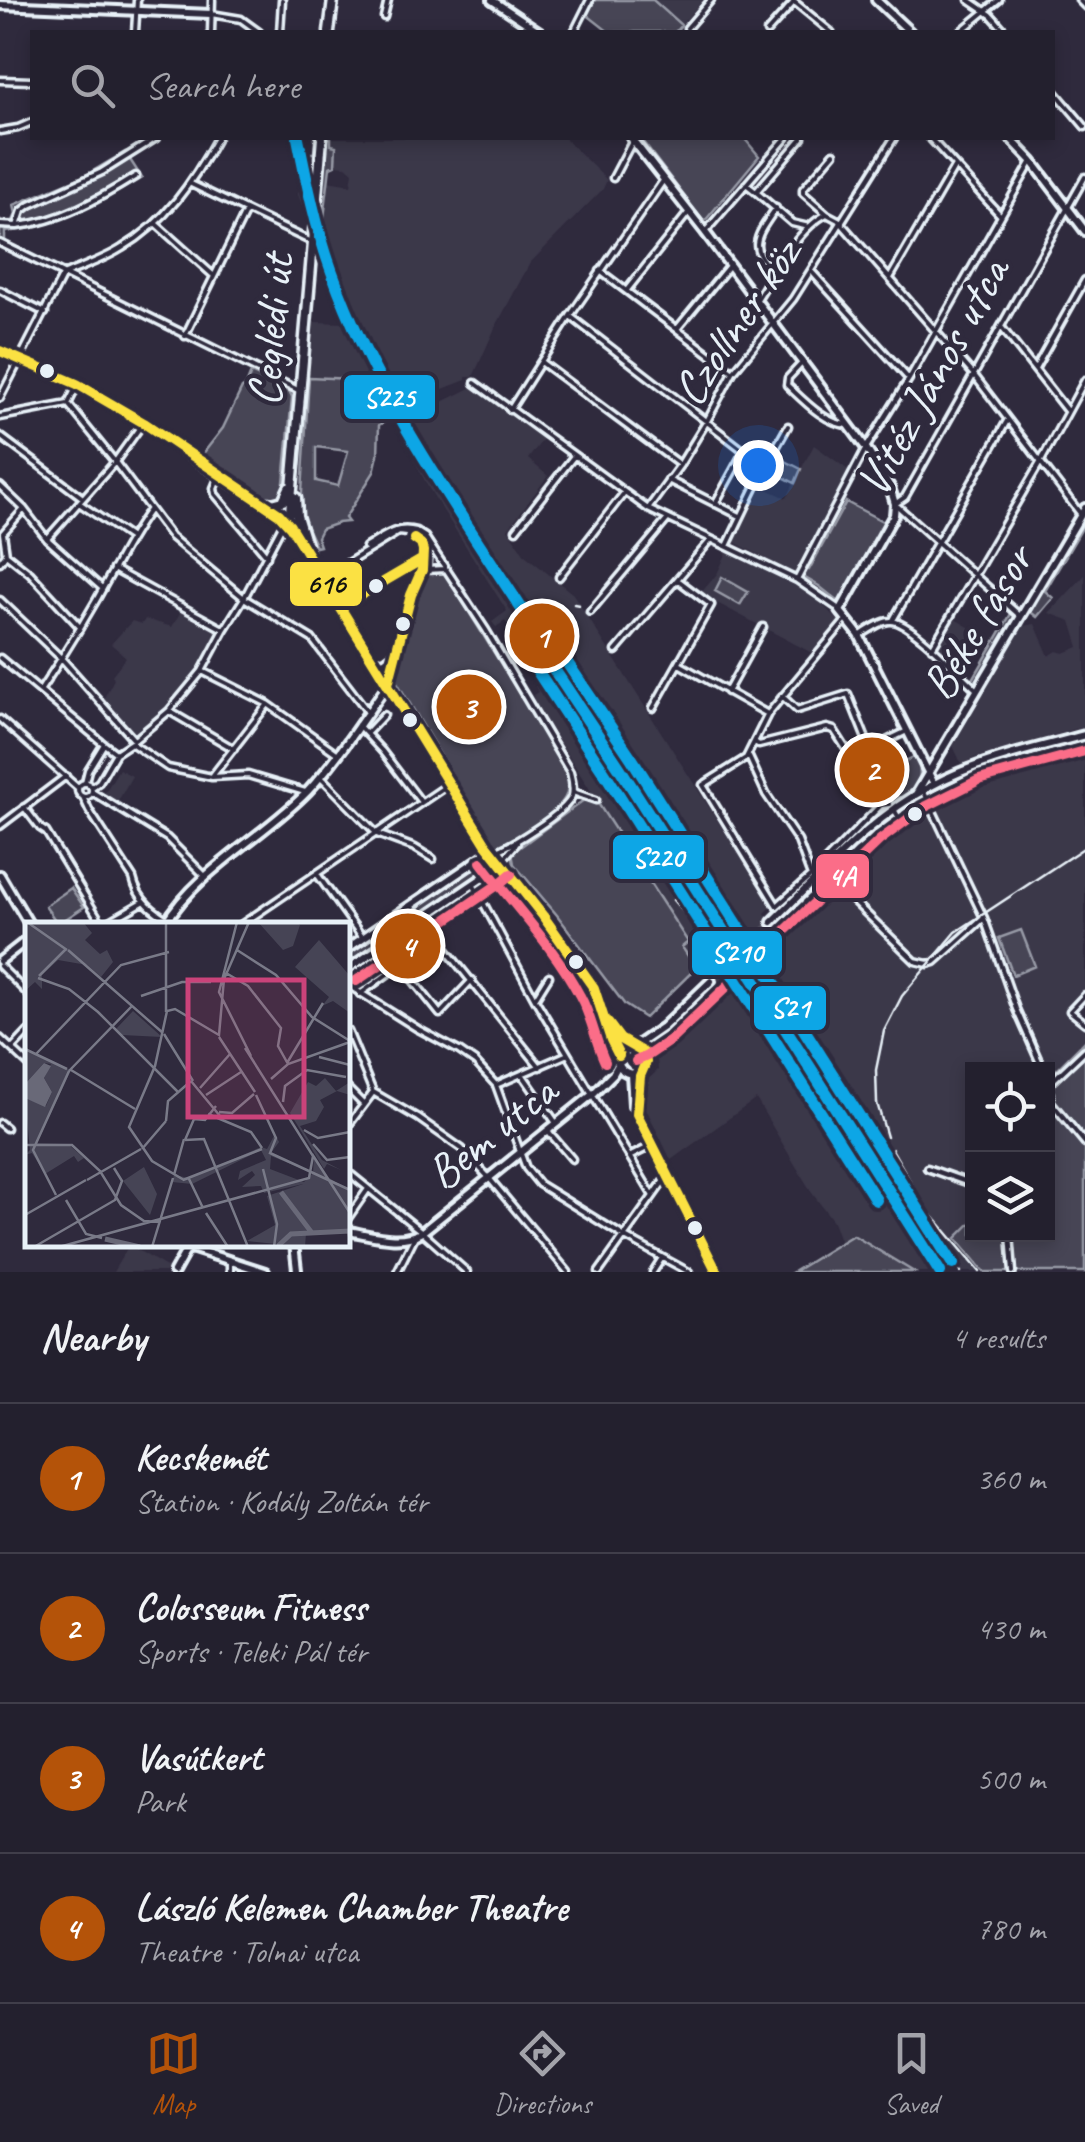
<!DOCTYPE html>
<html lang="en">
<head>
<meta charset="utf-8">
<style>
  :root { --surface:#23202e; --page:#2b2836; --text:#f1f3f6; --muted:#a3a3aa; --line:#403e4a; --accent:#b45309 }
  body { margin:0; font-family:Caveat,sans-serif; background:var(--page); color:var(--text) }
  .controls { position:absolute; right:30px; bottom:30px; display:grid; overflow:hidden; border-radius:0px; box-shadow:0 5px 15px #0003 }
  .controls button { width:90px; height:90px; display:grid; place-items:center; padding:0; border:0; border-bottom:2px solid var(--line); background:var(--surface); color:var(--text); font:50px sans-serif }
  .you { position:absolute; left:758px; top:465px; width:35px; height:35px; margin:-25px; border:8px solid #fff; border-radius:50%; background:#1a73e8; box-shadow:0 0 0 15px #1a73e833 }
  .badge { display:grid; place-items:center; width:65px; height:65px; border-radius:50%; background:var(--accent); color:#fff; font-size:32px; font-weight:700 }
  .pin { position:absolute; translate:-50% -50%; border:5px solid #fff; box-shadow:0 2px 10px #0006 }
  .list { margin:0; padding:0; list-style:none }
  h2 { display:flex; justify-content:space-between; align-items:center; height:130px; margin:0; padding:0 40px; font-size:42px }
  h2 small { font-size:32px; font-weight:400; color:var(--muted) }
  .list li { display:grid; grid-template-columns:65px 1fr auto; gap:30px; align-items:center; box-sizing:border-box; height:150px; padding:0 40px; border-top:2px solid var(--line) }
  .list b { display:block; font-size:38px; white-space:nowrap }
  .list p { margin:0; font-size:32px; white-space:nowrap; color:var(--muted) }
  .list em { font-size:32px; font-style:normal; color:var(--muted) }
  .icon { flex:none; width:55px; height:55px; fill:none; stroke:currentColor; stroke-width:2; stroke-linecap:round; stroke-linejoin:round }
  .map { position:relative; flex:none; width:1085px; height:1272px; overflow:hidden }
  .search { position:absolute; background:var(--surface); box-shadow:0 5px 15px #0003; left:30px; right:30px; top:30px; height:110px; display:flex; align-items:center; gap:25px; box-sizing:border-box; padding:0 35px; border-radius:0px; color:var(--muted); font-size:38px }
  .sheet { height:730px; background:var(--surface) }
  nav { display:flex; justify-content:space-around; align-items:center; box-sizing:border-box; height:140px; border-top:2px solid var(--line); background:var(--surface); font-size:28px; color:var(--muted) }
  nav a { display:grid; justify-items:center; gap:5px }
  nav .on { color:var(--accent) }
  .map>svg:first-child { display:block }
  .built { fill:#3b3749 }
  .green { fill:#464455; stroke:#979aa6; stroke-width:2.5; fill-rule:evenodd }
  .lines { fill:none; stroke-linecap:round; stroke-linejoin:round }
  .secondary-tunnel { stroke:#4b4859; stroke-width:6; stroke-dasharray:6 3; stroke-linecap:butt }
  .street-casing { stroke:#e8f1f8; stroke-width:11 }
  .secondary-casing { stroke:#e8f1f8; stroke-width:14 }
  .primary-casing { stroke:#e8f1f8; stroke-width:15 }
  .street { stroke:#2f2a3d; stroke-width:4 }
  .secondary { stroke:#2f2a3d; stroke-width:6 }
  .primary { stroke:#2f2a3d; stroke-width:8 }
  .rail { stroke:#e8f1f8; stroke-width:2.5 }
  .bus-1-casing { stroke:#2f2a3d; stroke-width:18 }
  .bus-2-casing { stroke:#2f2a3d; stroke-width:18 }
  .bus-1 { stroke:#fbe143; stroke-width:10 }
  .bus-2 { stroke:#fb6d88; stroke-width:10 }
  .rail-1-casing { stroke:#2f2a3d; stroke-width:20 }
  .rail-2-casing { stroke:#2f2a3d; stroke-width:20 }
  .rail-3-casing { stroke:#2f2a3d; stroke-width:20 }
  .rail-4-casing { stroke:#2f2a3d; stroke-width:20 }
  .rail-1 { stroke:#0da6e6; stroke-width:12 }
  .rail-2 { stroke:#0da6e6; stroke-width:12 }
  .rail-3 { stroke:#0da6e6; stroke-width:12 }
  .rail-4 { stroke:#0da6e6; stroke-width:12 }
  .bus-dot { fill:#e8f1f8; stroke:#2f2a3d; stroke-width:4 }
  .labels { text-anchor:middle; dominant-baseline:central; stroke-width:9; stroke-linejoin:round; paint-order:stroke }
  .street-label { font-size:48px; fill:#e8f1f8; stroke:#2f2a3d }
  .inset-river { fill:none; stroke:#696978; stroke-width:5 }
  .inset-road { fill:none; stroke:#797a88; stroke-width:2.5 }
  .view { fill:#ca437a; fill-opacity:0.15; stroke:#ca437a; stroke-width:5 }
  .inset-edge { fill:none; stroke:#e8f1f8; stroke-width:5 }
  .line-badge { stroke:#2f2a3d; stroke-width:4 }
  .badge-label { font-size:28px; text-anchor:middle; font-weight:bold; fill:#fff }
  .pale-badge-label { font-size:28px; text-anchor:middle; font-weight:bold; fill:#111 }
</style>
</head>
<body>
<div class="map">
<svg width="1085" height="1272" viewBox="0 0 1085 1272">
  <rect width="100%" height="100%" fill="#2f2a3d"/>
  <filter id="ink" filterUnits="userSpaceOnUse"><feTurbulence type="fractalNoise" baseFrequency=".01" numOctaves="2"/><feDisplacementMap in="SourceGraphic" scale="20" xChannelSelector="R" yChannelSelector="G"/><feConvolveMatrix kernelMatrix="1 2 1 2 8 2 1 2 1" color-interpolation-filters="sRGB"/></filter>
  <g filter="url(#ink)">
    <!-- built -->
    <path class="built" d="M653 0H703L681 25Z
      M293 138H300L322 227 328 181 351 185 353 172 346 166 335 165 336 146 331 145V138H564L607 180 603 189 530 263 495 328 473 377H466V380L407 403 414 416 475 386 544 438 528 459 548 476 508 529 525 555 573 594 772 906 765 913 774 927 843 867 946 784 993 767 1085 743V992L1067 1012 1085 1027V1041L1048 1078V1070H972V1222L957 1238 984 1272H793L841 1243 833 1221 812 1193 756 1099 671 1160 637 1090 658 1070 656 1048 715 984 706 969 696 968 682 946 688 942 535 704 533 695 538 692 535 686 543 680 541 676 538 678 526 659 523 660 506 628 508 626 505 621 496 627 492 622 507 611 428 487 373 380 309 377 314 322 346 323 297 192 304 190Z
      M814 445 851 472 796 574 734 542 762 487 787 498 794 483 771 471 778 457 801 469Z
      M727 552 810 593 839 621 812 653 700 594 717 574Z
      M1085 575V731L1081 732 1079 728 974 758 962 765 953 746 1023 626 1035 624 1049 656 1057 651 1064 653 1079 647 1071 621 1049 613Z
      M181 611 219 633 198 671 166 709 135 735 104 698 114 679 112 675 126 657 111 644 132 621 142 624 145 619 172 627Z
      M955 619 974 630 956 664 939 648Z
      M119 769 132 776 117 803 104 794Z
      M129 1245 168 1268 167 1272H113Z"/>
    <!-- green -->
    <path class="green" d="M593 0H653L681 25 675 32H609L586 14Z
      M300 138H306V153H314L315 138H331V145L336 146 335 165 330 167 323 227 317 224Z
      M640 138H744L759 156 704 222Z
      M125 152 142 178C98 203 57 228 5 232V248L0 246V221H13L16 214 14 205 86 175Z
      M251 373 289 391 292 397 283 493 281 498 271 499 262 495 202 455 223 428 242 388 246 386Z
      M309 377 373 380 393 417 379 425 378 455 374 472 345 518 348 522 338 523 321 529 317 537 320 546 316 547 301 515V509ZM316 447 348 451 338 486 316 481Z
      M778 457 801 469 795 483 771 471Z
      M846 502 884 522 839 602 819 586 800 575 804 568 809 570Z
      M1085 514V523L1045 591 1053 598 1037 617 1028 610Z
      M438 570 445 573 566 770C568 778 570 786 566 795 562 808 516 843 502 846 499 846 497 845 494 845L394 677 420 578 424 573Z
      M722 577 748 592 740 605 715 591Z
      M1012 612 1016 616 977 683 972 681Z
      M916 756C927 783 914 791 891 802L886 795 889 792 880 773Z
      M592 794 688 942 682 947 696 968 645 1018 625 1005 557 915 514 864 512 853Z
      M486 858 491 862 487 870 348 966V950Z
      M71 888 84 907 58 924 45 906Z
      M1021 930 1035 966 1013 975 999 938Z
      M1085 1041V1272H984L956 1238 972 1222V1234H1048V1078Z
      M853 1235 914 1272H793Z"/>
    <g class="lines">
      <!-- secondary-tunnel -->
      <path class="secondary-tunnel" d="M711 981 772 922"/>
      <defs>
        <path id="street" d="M792 0 831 32
          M969 0 991 15 1006 32
          M1079 0 1085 6
          M211 14 241 19 259 32
          M384 17 388 0
          M687 28 711 0
          M135 32 137 0
          M211 32 212 0
          M280 32 282 0
          M574 32 590 0
          M767 32 794 2
          M960 32 999 0
          M0 80 32 81
          M1052 88 1085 127
          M0 131 18 128 32 122
          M930 138 1001 216
          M834 153 803 189V193L827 214 842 222
          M613 178 632 142
          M191 184 312 242
          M746 184 756 192 802 138
          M756 192 792 223 809 227
          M155 223 214 276
          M841 223 974 375 1079 512
          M0 225 17 226 22 211 30 205 102 172 156 138
          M17 226C59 222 101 198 136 176
          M705 232 786 138
          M0 243 300 391
          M600 271 732 371
          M811 271 908 378
          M774 272C746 247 757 236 776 208
          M65 274C84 266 105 259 122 248 166 222 193 182 217 138
          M890 278 955 166
          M0 290 45 313
          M627 290 688 213
          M756 301C771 277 801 225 827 214
          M570 316 765 467
          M1002 328 1067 411
          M677 329 728 267
          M185 336 246 211
          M541 362 680 465
          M802 363 788 378 787 385C803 400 826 425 849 425
          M1035 369 1085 280
          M475 383 648 509 797 580 839 609
          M0 398 63 275
          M68 404 115 462 171 537 244 598 312 639 368 712
          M68 404 77 386
          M510 410 570 316 663 181
          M0 417 68 404
          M0 436 83 498
          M219 476 214 488 215 494 267 556
          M668 480 740 516
          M0 486 24 509 47 539 102 588
          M79 503 129 537
          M715 504 744 451
          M648 509 680 465 707 421 733 372 793 299 894 138
          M516 530 574 456
          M417 532 425 537 486 630 570 772C572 780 574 787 572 796 566 813 510 846 493 853
          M47 539 115 462 143 423
          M727 546 765 467 788 426
          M366 547C383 537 396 525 416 531
          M6 554 30 573 80 627
          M0 562 6 554 3 533 24 509
          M113 569 223 629
          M425 570 445 569
          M559 577 624 493
          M797 580 866 448 909 379 1032 161
          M0 600 62 659 134 740
          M341 602 348 598 343 572 346 564 398 532 414 534 425 543 428 555 427 562 411 594 388 684
          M590 612 667 520
          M1019 615 895 504 905 497 1085 177
          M847 619 768 714 746 758 703 785 777 906 811 876 881 805 889 804
          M893 620 1007 421
          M861 635C869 630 881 621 890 621 909 619 961 676 977 690
          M932 648 1040 463 1085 380
          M616 651 710 541
          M0 658 104 744
          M374 658 383 661 395 652
          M679 664 766 713
          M202 671 268 704 338 754
          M40 691C66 652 91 611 113 570 125 548 135 529 150 509
          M727 692 763 627
          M782 696 797 710 848 694 870 749
          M653 708 711 605 678 580
          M169 711 234 749
          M0 719 78 788
          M358 725 382 751 421 802
          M367 733 384 715
          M755 742 759 745 827 728 834 730 850 755 870 749 907 731
          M131 743 168 768 212 777 248 775 305 792
          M749 757 766 794 798 841 811 876
          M213 775 268 704
          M320 776 377 834 415 848 433 859
          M85 782 88 770 104 744 116 753
          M78 790a7 7 0 1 1 14 0a7 7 0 1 1-14 0Z
          M92 787 99 782 116 753 131 743 169 711 202 671 224 630 244 598 285 520
          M923 790 984 918 1016 1009 1043 1070
          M92 792 167 838 206 877
          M573 792 596 800
          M83 797 89 810 133 878C138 901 155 912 174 924
          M24 807 40 828 46 832 102 924
          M895 811 899 818 857 851 830 878 915 961 928 964 935 962 984 918
          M0 826 66 776
          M500 863 517 843
          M317 874 363 938
          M473 884 535 999 653 1196
          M412 907 540 1067
          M105 924 143 902
          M242 924 449 784
          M400 964 440 1014 472 980
          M0 966 28 994
          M348 985 418 1029 459 1051 475 1062 496 1085 526 1168 539 1184 625 1237 689 1272
          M360 994 437 938
          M1085 995 1070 1011 1085 1023
          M536 997 549 976
          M348 1031 373 1092 418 1118 462 1149 489 1178 568 1272
          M0 1038 28 1064
          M12 1049 28 1032
          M522 1074 556 1123
          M1048 1081 1051 1102 1048 1123
          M1049 1084 1085 1050
          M496 1085 568 1054
          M348 1089 363 1104
          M1051 1102 1085 1143
          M0 1123 6 1128
          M348 1126 372 1094
          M549 1132 572 1159
          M631 1156 653 1145
          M927 1168 972 1184
          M348 1172 422 1232 467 1272
          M348 1218 368 1189
          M1010 1234 1013 1272
          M230 1261V1272
          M397 1272 415 1236
          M599 1272 668 1175
          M653 1272 662 1258"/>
        <path id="secondary" d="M492 0 540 32
          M876 0 910 32
          M0 5 211 14
          M631 138 705 232 866 448 890 487 895 504 894 515 840 611 859 635 934 784
          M1010 138 1032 161 1085 231
          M285 520 309 555 486 844 543 916 594 988 611 1040 619 1056
          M916 794 1085 508
          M0 875 29 924
          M772 922C821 875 870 818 931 786 979 760 1033 749 1085 735
          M165 924C197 870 266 835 308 791 338 759 362 720 388 684
          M348 948 482 857 493 853
          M0 961 28 939
          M348 969 491 872 500 863
          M607 1022 620 1039 629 1046
          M634 1047 663 1027 711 981
          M642 1070C631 1077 619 1073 618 1059 623 1046 635 1043 644 1053
          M631 1074 633 1105 717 1272
          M637 1113C637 1101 643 1087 640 1076L646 1062 644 1053
          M348 1231C372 1235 400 1245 422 1232L593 1094 613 1074 619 1063
          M294 1244 297 1270
          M188 1247 265 1272
          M174 1272 188 1247"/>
        <path id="primary" d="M329 32 333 0
          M0 351 77 384 144 423 220 476 279 514 285 520 290 512 322 138
          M296 498 297 516 309 555
          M268 503 272 504 283 501 289 488"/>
      </defs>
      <!-- street casing -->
      <use href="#street" class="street-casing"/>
      <!-- secondary casing -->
      <use href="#secondary" class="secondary-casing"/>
      <!-- primary casing -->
      <use href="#primary" class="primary-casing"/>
      <!-- street -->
      <use href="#street" class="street"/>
      <!-- secondary -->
      <use href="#secondary" class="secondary"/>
      <!-- primary -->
      <use href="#primary" class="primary"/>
      <!-- rail -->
      <path class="rail" d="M574 604 579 605
        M536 631 923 1239
        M673 900 709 943
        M887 1137 877 1103 876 1070 884 1031 902 996 956 932 1085 847
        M892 1149 926 1208 980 1272
        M934 1240 961 1272"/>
      <defs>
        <path id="bus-1" d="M0 351 77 384 144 423 279 514 290 526 486 844 543 916 594 988 611 1040 619 1056
          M337 601 342 602 348 598H356L421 560
          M388 684 411 595 422 570 423 551 421 544 414 539
          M608 1023 620 1039 644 1053 646 1062 640 1076 637 1114 717 1272"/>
        <path id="bus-2" d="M481 862C514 906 554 946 580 996 592 1017 595 1041 605 1062
          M356 981 499 884 511 874
          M636 1061 647 1056 672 1039 880 840 923 808 979 780 1085 751"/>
      </defs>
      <!-- bus-1 casing -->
      <use href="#bus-1" class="bus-1-casing"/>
      <!-- bus-2 casing -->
      <use href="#bus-2" class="bus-2-casing"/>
      <!-- bus-1 -->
      <use href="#bus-1" class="bus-1"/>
      <!-- bus-2 -->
      <use href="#bus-2" class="bus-2"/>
      <defs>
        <path id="rail-1" d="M531 635 619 767 940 1272"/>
        <path id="rail-2" d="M519 643 606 775 876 1200"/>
        <path id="rail-3" d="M543 627 632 759 953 1264"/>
        <path id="rail-4" d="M298 138C307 183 316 228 332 272 378 401 462 516 536 631"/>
      </defs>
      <!-- rail-1 casing -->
      <use href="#rail-1" class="rail-1-casing"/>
      <!-- rail-2 casing -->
      <use href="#rail-2" class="rail-2-casing"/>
      <!-- rail-3 casing -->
      <use href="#rail-3" class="rail-3-casing"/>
      <!-- rail-4 casing -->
      <use href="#rail-4" class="rail-4-casing"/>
      <!-- rail-1 -->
      <use href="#rail-1" class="rail-1"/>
      <!-- rail-2 -->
      <use href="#rail-2" class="rail-2"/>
      <!-- rail-3 -->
      <use href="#rail-3" class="rail-3"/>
      <!-- rail-4 -->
      <use href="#rail-4" class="rail-4"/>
    </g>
  </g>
  <!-- markers -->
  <g class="bus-dot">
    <circle cx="47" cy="371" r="9"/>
    <circle cx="376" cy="586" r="9"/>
    <circle cx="403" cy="624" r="9"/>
    <circle cx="410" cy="720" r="9"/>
    <circle cx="915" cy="814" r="9"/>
    <circle cx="576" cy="962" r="9"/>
    <circle cx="695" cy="1228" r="9"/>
  </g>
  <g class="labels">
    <!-- street labels -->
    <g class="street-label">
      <text transform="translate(736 322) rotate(-56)">Czollner köz</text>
      <text transform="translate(270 330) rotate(-85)">Ceglédi út</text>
      <text transform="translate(932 377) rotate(-61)">Vitéz János utca</text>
      <text transform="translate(977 622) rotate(-59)">Béke fasor</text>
      <text transform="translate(491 1132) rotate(-39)">Bem utca</text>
    </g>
  </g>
  <!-- overview -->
  <g transform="translate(25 922)">
    <rect width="325" height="325" fill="#2f2a3d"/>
    <path d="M0 0H58L67 11 60 18 75 32 82 28 88 40 76 55 62 43 33 38 17 53V67L10 60 0 69ZM233 0H272L275 3 268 24 258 28ZM294 18 325 54V91L308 79 297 84 304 75 270 45ZM108 89 137 115 97 113 91 107ZM0 128 46 148 12 221 43 222 59 236 53 240 49 234 20 252 7 231 0 233 5 228 0 176 21 184 27 170 19 156 26 142 19 141 0 162ZM300 156 311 169 325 160V173L312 169 295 178 299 185 291 199 275 204 297 238 316 248 302 242 299 247 265 191 283 160 291 164ZM250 212 254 220 246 231 288 251 289 235 301 254 325 269V322L321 309 281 311 280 325 222 319 250 303 242 274 278 262 239 271 236 264 217 265 230 253 227 249 213 258 215 249 241 238 236 228 167 262 147 260 149 253 164 256 236 225 242 227ZM246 234 288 251 279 260 245 247ZM119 245 132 272 125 293 98 259Z" fill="#464455" fill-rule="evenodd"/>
    <path d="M19 141 26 144 19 156 27 170 20 185 0 176V162Z" fill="#696978"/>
    <path class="inset-river" d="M256 270 287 311M80 317 115 325M253 324 266 312 325 309"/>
    <path class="inset-road" d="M2 0 42 28M212 0 194 70 226 134M43 28 138 111M212 28 251 53 287 95 325 119M201 51 223 64 256 106 253 124 263 142M14 54 41 27M13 56 44 67 73 90 153 170M116 74 157 60H186M141 90V0M139 112 168 159M194 115 230 170M0 127 42 147M11 132 96 43 144 30M294 135 325 143M262 141 298 81M46 148 110 187M44 149 107 84M246 157 263 142 325 120M166 159 195 194M175 166 205 132M181 173 216 150M231 173 251 216 245 231 325 268M258 180 260 164 282 148 321 155M194 190 207 191 229 172M183 192 226 210 237 226M141 199 143 179 166 159M279 208 293 216 325 210M160 218 179 217 223 325M160 218 169 197 180 198 191 184M288 222 302 238 325 235M0 223H47L75 249 96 283 119 299 135 300M117 227 141 199M287 232 325 291M238 247 252 302 249 325M149 253 159 217M164 257 178 286M62 258 116 227M158 258 237 227M159 258 127 239 104 205 130 144 142 89 150 87 194 113 199 57 224 0M31 273 8 228 44 149M41 278 61 312 77 316M181 291 203 325M0 293 61 258M9 325 90 278 97 259 89 246M34 325 284 256 288 234 220 126M127 325 148 256"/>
    <path class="view" d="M163 58H279V195H163Z"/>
    <rect width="325" height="325" class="inset-edge"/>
  </g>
  <g class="line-badge">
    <rect x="342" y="373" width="95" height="48" rx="10" fill="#0da6e6"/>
    <rect x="288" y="560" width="76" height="48" rx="10" fill="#fbe143"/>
    <rect x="611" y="833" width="95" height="48" rx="10" fill="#0da6e6"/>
    <rect x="814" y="852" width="57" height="48" rx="10" fill="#fb6d88"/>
    <rect x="690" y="929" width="94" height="48" rx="10" fill="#0da6e6"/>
    <rect x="752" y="984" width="76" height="48" rx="10" fill="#0da6e6"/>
  </g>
  <g class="badge-label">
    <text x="389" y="407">S225</text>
    <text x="658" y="867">S220</text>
    <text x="842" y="886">4A</text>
    <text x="737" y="962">S210</text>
    <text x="790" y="1017">S21</text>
  </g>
  <g class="pale-badge-label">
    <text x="326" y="593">616</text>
  </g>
</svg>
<div class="controls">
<button><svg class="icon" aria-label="locate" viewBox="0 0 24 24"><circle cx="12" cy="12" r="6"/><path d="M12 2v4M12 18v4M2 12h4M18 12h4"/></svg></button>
<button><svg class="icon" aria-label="layers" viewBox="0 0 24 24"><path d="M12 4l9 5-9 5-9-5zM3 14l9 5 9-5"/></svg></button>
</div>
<div class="you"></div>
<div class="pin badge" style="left:542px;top:636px">1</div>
<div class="pin badge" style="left:872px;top:770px">2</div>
<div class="pin badge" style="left:469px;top:707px">3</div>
<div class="pin badge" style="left:408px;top:946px">4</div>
<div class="search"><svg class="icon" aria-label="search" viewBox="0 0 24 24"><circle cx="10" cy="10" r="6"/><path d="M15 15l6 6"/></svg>Search here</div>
</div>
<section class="sheet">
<h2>Nearby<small>4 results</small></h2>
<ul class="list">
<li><span class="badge">1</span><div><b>Kecskemét</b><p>Station · Kodály Zoltán tér</p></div><em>360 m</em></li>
<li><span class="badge">2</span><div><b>Colosseum Fitness</b><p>Sports · Teleki Pál tér</p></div><em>430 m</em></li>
<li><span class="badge">3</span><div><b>Vasútkert</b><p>Park</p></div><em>500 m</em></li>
<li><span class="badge">4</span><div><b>László Kelemen Chamber Theatre</b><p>Theatre · Tolnai utca</p></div><em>780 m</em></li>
</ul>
</section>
<nav>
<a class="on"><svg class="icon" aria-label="map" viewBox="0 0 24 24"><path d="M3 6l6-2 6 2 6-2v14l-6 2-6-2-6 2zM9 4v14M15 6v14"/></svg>Map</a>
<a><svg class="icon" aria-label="directions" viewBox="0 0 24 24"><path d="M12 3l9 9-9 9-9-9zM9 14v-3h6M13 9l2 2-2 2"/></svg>Directions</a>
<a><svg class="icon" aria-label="saved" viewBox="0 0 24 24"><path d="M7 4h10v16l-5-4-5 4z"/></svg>Saved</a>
</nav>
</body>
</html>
